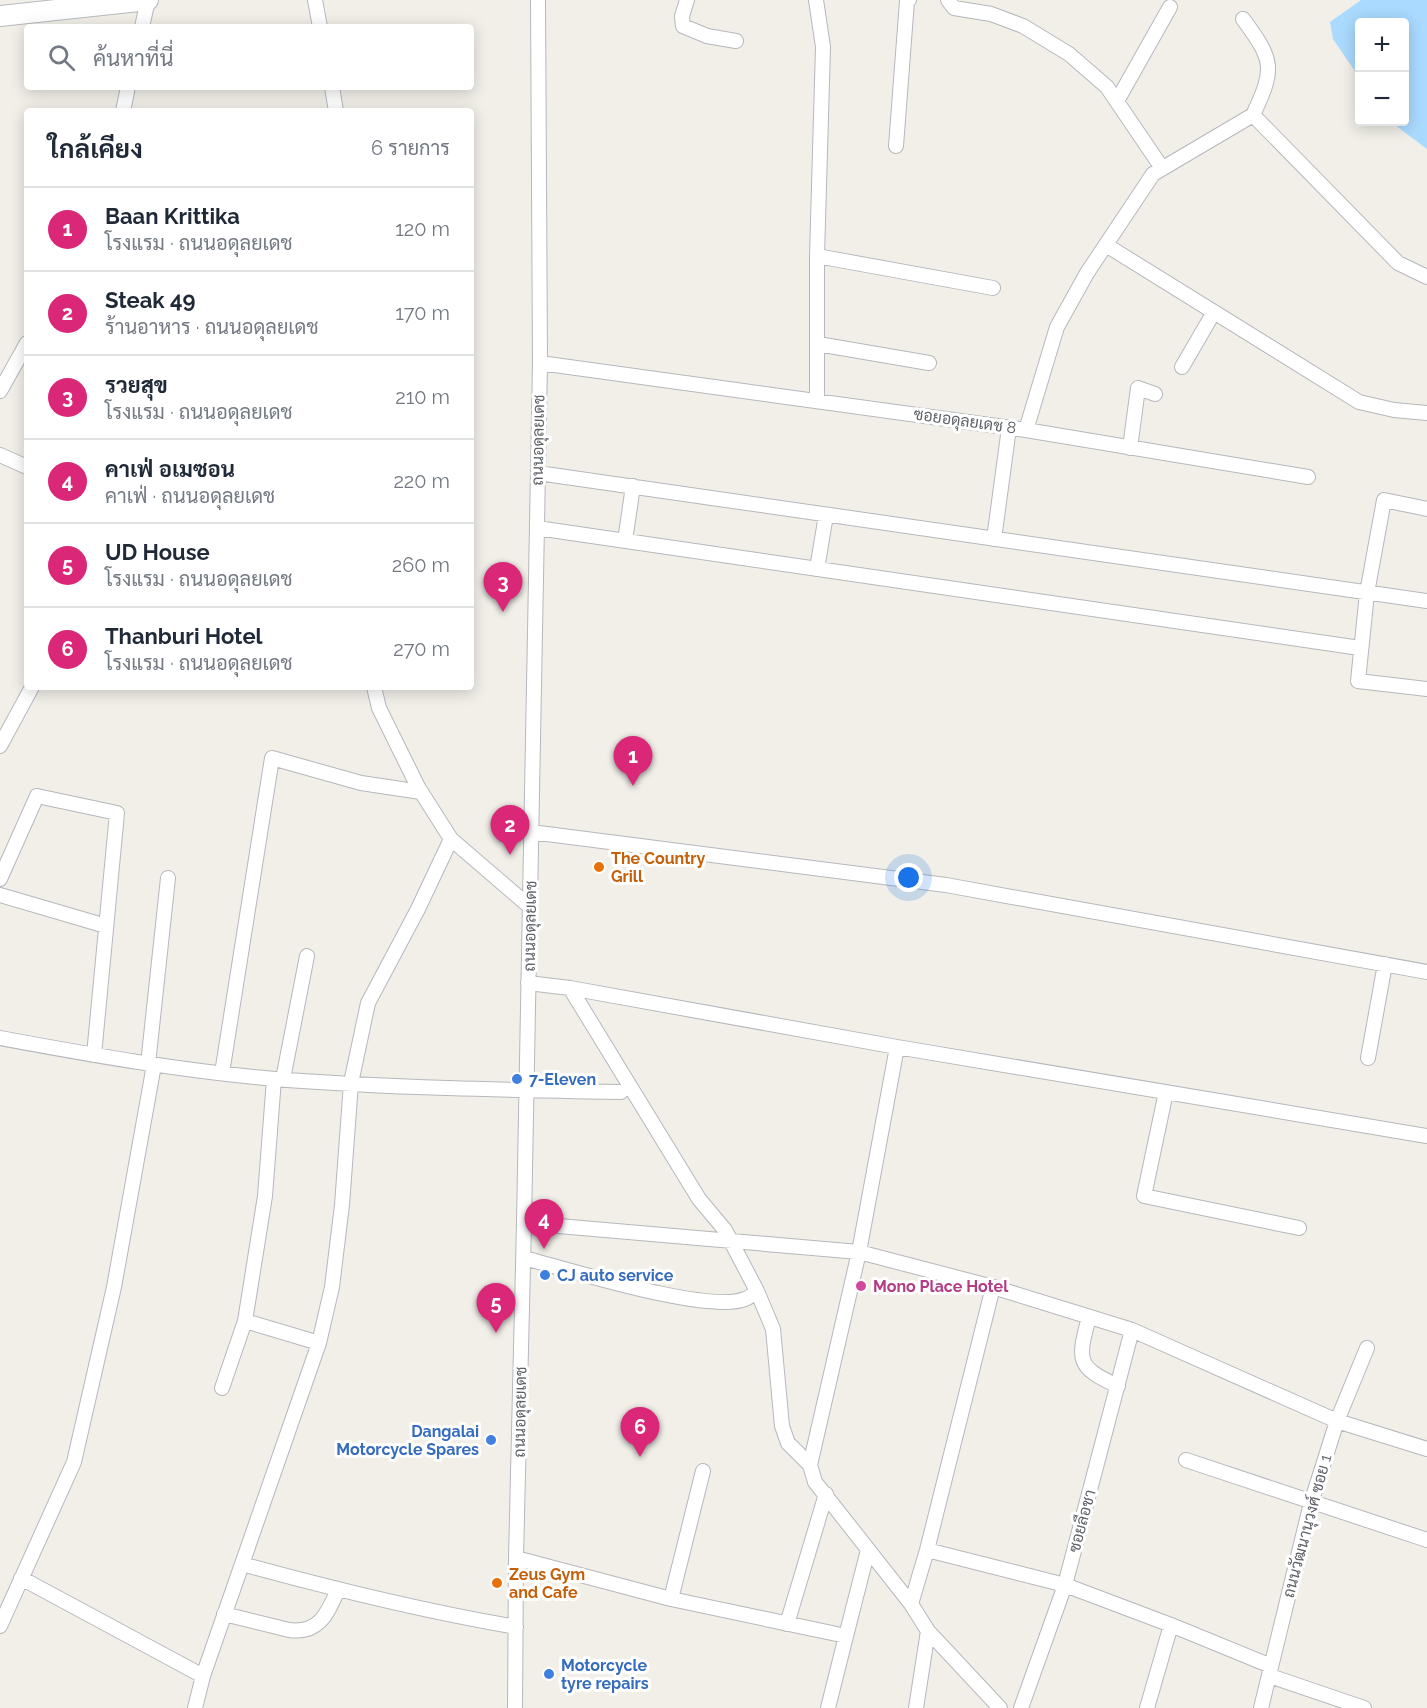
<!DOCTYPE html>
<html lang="th">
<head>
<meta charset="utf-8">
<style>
  :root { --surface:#fff; --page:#f6f6f7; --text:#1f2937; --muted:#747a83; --line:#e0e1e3; --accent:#db2777 }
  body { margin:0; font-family:Raleway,Sarabun,sans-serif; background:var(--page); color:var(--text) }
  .controls { position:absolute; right:18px; top:18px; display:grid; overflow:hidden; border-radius:6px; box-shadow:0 3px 15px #0003 }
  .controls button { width:54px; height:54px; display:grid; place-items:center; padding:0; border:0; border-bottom:2px solid var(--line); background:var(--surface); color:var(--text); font:30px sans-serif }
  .you { position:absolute; left:909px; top:878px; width:21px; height:21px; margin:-15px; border:4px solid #fff; border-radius:50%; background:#1a73e8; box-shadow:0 0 0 9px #1a73e833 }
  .badge { display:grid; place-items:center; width:39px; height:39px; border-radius:50%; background:var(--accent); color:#fff; font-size:20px; font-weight:700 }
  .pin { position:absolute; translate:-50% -50px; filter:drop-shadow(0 2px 3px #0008) }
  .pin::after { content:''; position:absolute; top:32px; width:21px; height:18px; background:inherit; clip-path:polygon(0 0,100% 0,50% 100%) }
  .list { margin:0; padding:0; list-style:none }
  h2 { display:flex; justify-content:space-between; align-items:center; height:78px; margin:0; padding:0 24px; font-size:26px }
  h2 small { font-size:20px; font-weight:400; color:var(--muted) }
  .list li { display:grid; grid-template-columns:39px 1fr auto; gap:18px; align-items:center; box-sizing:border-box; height:84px; padding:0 24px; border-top:2px solid var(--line) }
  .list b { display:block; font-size:22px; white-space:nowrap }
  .list p { margin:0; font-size:20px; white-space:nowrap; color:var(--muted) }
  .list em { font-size:20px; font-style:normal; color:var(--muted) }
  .icon { flex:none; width:33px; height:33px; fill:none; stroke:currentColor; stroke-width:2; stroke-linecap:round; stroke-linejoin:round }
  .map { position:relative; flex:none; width:1427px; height:1708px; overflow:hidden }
  .search { position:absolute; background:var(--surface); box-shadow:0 3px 15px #0003; left:24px; top:24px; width:450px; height:66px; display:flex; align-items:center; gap:15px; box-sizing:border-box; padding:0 21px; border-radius:6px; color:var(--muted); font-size:22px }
  .panel { position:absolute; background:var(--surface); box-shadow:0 3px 15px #0003; left:24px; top:108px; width:450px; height:582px; border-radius:6px }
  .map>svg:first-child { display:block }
  .water { fill:#aadaff }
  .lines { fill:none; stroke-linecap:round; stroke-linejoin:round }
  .street-casing { stroke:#b5b8bc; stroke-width:16 }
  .secondary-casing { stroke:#b6babf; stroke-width:22 }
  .street { stroke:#fff; stroke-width:14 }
  .secondary { stroke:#fff; stroke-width:20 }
  .food-dot { fill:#e8710a; stroke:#fff; stroke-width:2 }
  .shop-dot { fill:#3f7fe0; stroke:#fff; stroke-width:2 }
  .hotel-dot { fill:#d1479c; stroke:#fff; stroke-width:2 }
  .labels { text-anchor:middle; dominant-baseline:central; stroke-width:6; stroke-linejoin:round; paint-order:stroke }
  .street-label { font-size:16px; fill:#5f6368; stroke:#fff }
  .food-label { font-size:16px; font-weight:bold; fill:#c56008; stroke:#fff; text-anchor:start }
  .shop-label { font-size:16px; font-weight:bold; fill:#366cbe; stroke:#fff; text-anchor:start }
  .hotel-label { font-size:16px; font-weight:bold; fill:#b23c85; stroke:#fff; text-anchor:start }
</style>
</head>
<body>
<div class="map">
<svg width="1427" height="1708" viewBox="0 0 1427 1708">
  <rect width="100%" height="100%" fill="#f1efe8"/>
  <!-- water -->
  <path class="water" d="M1361 0H1427V149L1391 122H1404V22H1360L1359 77 1333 39 1330 22Z"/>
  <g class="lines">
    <defs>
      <path id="street" d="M315 0 320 27
        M687 0 682 16 683 26 707 36 736 41
        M816 0 823 47 817 256V400
        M948 0 954 8 991 14 1023 26 1069 54 1107 87 1162 168
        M1243 19C1274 61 1275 68 1253 115
        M142 27 148 0
        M332 87 336 111
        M1117 101 1170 7
        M123 111 128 87
        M1253 115 1398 263 1427 277
        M896 146 907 1 909 0
        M1106 245 1359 402 1394 410 1427 413
        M817 256 993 288
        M818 344 929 363
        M540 363 1026 430 1057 327 1087 273 1153 174 1253 115
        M1182 367 1214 312
        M0 391 27 343
        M1026 430 1308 477
        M1130 448 1138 388 1155 394
        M0 455 27 467
        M538 473 1427 601
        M1427 509 1384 500 1367 593 1358 681 1427 689
        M537 528 1360 648
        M994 539 1009 428
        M625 541 633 486
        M817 569 826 515
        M374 687 379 708 418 787 451 839 530 907
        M0 746 32 687
        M531 832 946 885 1427 972
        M0 879 37 796 117 813 94 1055
        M0 895 106 926
        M528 983 570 988 897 1047 1427 1136
        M570 988 699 1199 725 1230 757 1291 773 1329 782 1426 788 1443 810 1465
        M0 1038C91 1055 183 1071 275 1079 390 1088 506 1090 621 1092
        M897 1047 859 1252 810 1465 815 1482 911 1604 928 1631 1000 1708
        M1368 1058 1385 964
        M148 1064 168 878
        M222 1073 272 758 361 783 421 792
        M274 1079 265 1196 245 1321 319 1343
        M283 1079 307 956
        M1166 1092 1144 1196 1299 1228
        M524 1223 859 1252 993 1287 1132 1330 1337 1421 1427 1449
        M524 1258C567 1269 708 1314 745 1299 749 1298 753 1294 757 1291
        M1089 1317C1078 1359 1075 1367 1118 1386
        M222 1388 245 1321
        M1186 1460 1427 1540
        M927 1550 1065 1585 1171 1625 1147 1708
        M516 1558 671 1599 846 1636 868 1550
        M242 1564C333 1589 423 1611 516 1627
        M21 1578 203 1676
        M671 1599 703 1471
        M911 1604 927 1550 993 1287
        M224 1614 289 1630C319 1634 327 1614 338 1590
        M787 1624 826 1494
        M1171 1625 1271 1666
        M0 1626 74 1462 114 1287 154 1065
        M1270 1676 1364 1708
        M195 1708 203 1676 319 1343 332 1287 342 1205 351 1083 368 1003 418 909 451 839
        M515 1708 516 1558 524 1223 540 363 538 0
        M828 1708 846 1636
        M916 1708 928 1631
        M1021 1708 1065 1585 1132 1330
        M1261 1708 1311 1503 1337 1421 1367 1348"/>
      <path id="secondary" d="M0 16 148 0"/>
    </defs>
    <!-- street casing -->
    <use href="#street" class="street-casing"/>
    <!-- secondary casing -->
    <use href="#secondary" class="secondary-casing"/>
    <!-- street -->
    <use href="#street" class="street"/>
    <!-- secondary -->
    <use href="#secondary" class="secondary"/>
  </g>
  <!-- markers -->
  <g class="food-dot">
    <circle cx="599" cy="867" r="6"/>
    <circle cx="497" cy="1583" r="6"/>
  </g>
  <g class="shop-dot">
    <circle cx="517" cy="1079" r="6"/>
    <circle cx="545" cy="1275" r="6"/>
    <circle cx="491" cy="1440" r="6"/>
    <circle cx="549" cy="1674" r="6"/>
  </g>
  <circle class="hotel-dot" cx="861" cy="1286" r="6"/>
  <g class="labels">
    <!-- street labels -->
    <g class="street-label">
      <text transform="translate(965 421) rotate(8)">ซอยอดุลยเดช 8</text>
      <text transform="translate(538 440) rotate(-89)">ถนนอดุลยเดช</text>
      <text transform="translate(530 926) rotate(-89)">ถนนอดุลยเดช</text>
      <text transform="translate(520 1412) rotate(-89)">ถนนอดุลยเดช</text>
      <text transform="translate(1082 1521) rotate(-75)">ซอยลือชา</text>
      <text transform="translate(1307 1526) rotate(-75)">ถนนวัฒนานุวงศ์ ซอย 1</text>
    </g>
    <!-- food labels -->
    <g class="food-label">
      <text x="611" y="858">The Country<tspan x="611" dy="18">Grill</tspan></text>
      <text x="509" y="1574">Zeus Gym<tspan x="509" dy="18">and Cafe</tspan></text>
    </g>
    <!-- shop labels -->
    <g class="shop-label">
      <text x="529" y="1079">7-Eleven</text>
      <text x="557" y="1275">CJ auto service</text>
      <text x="479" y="1431" text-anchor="end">Dangalai<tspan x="479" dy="18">Motorcycle Spares</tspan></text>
      <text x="561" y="1665">Motorcycle<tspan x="561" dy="18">tyre repairs</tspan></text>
    </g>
    <!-- hotel labels -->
    <g class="hotel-label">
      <text x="873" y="1286">Mono Place Hotel</text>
    </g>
  </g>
</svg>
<div class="controls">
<button>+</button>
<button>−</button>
</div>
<div class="you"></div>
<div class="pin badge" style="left:633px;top:786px">1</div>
<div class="pin badge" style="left:510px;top:855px">2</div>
<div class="pin badge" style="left:503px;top:612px">3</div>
<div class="pin badge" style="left:544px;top:1249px">4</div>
<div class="pin badge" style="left:496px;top:1333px">5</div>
<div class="pin badge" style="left:640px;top:1457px">6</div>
<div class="search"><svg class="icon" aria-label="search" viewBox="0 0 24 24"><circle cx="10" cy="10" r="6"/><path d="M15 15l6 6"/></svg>ค้นหาที่นี่</div>
<section class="panel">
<h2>ใกล้เคียง<small>6 รายการ</small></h2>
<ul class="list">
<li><span class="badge">1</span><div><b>Baan Krittika</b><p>โรงแรม · ถนนอดุลยเดช</p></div><em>120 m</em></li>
<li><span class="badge">2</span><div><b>Steak 49</b><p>ร้านอาหาร · ถนนอดุลยเดช</p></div><em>170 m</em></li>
<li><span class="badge">3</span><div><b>รวยสุข</b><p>โรงแรม · ถนนอดุลยเดช</p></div><em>210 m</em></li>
<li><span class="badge">4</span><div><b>คาเฟ่ อเมซอน</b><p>คาเฟ่ · ถนนอดุลยเดช</p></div><em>220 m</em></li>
<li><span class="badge">5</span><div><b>UD House</b><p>โรงแรม · ถนนอดุลยเดช</p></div><em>260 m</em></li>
<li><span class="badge">6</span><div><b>Thanburi Hotel</b><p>โรงแรม · ถนนอดุลยเดช</p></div><em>270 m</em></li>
</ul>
</section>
</div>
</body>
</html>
